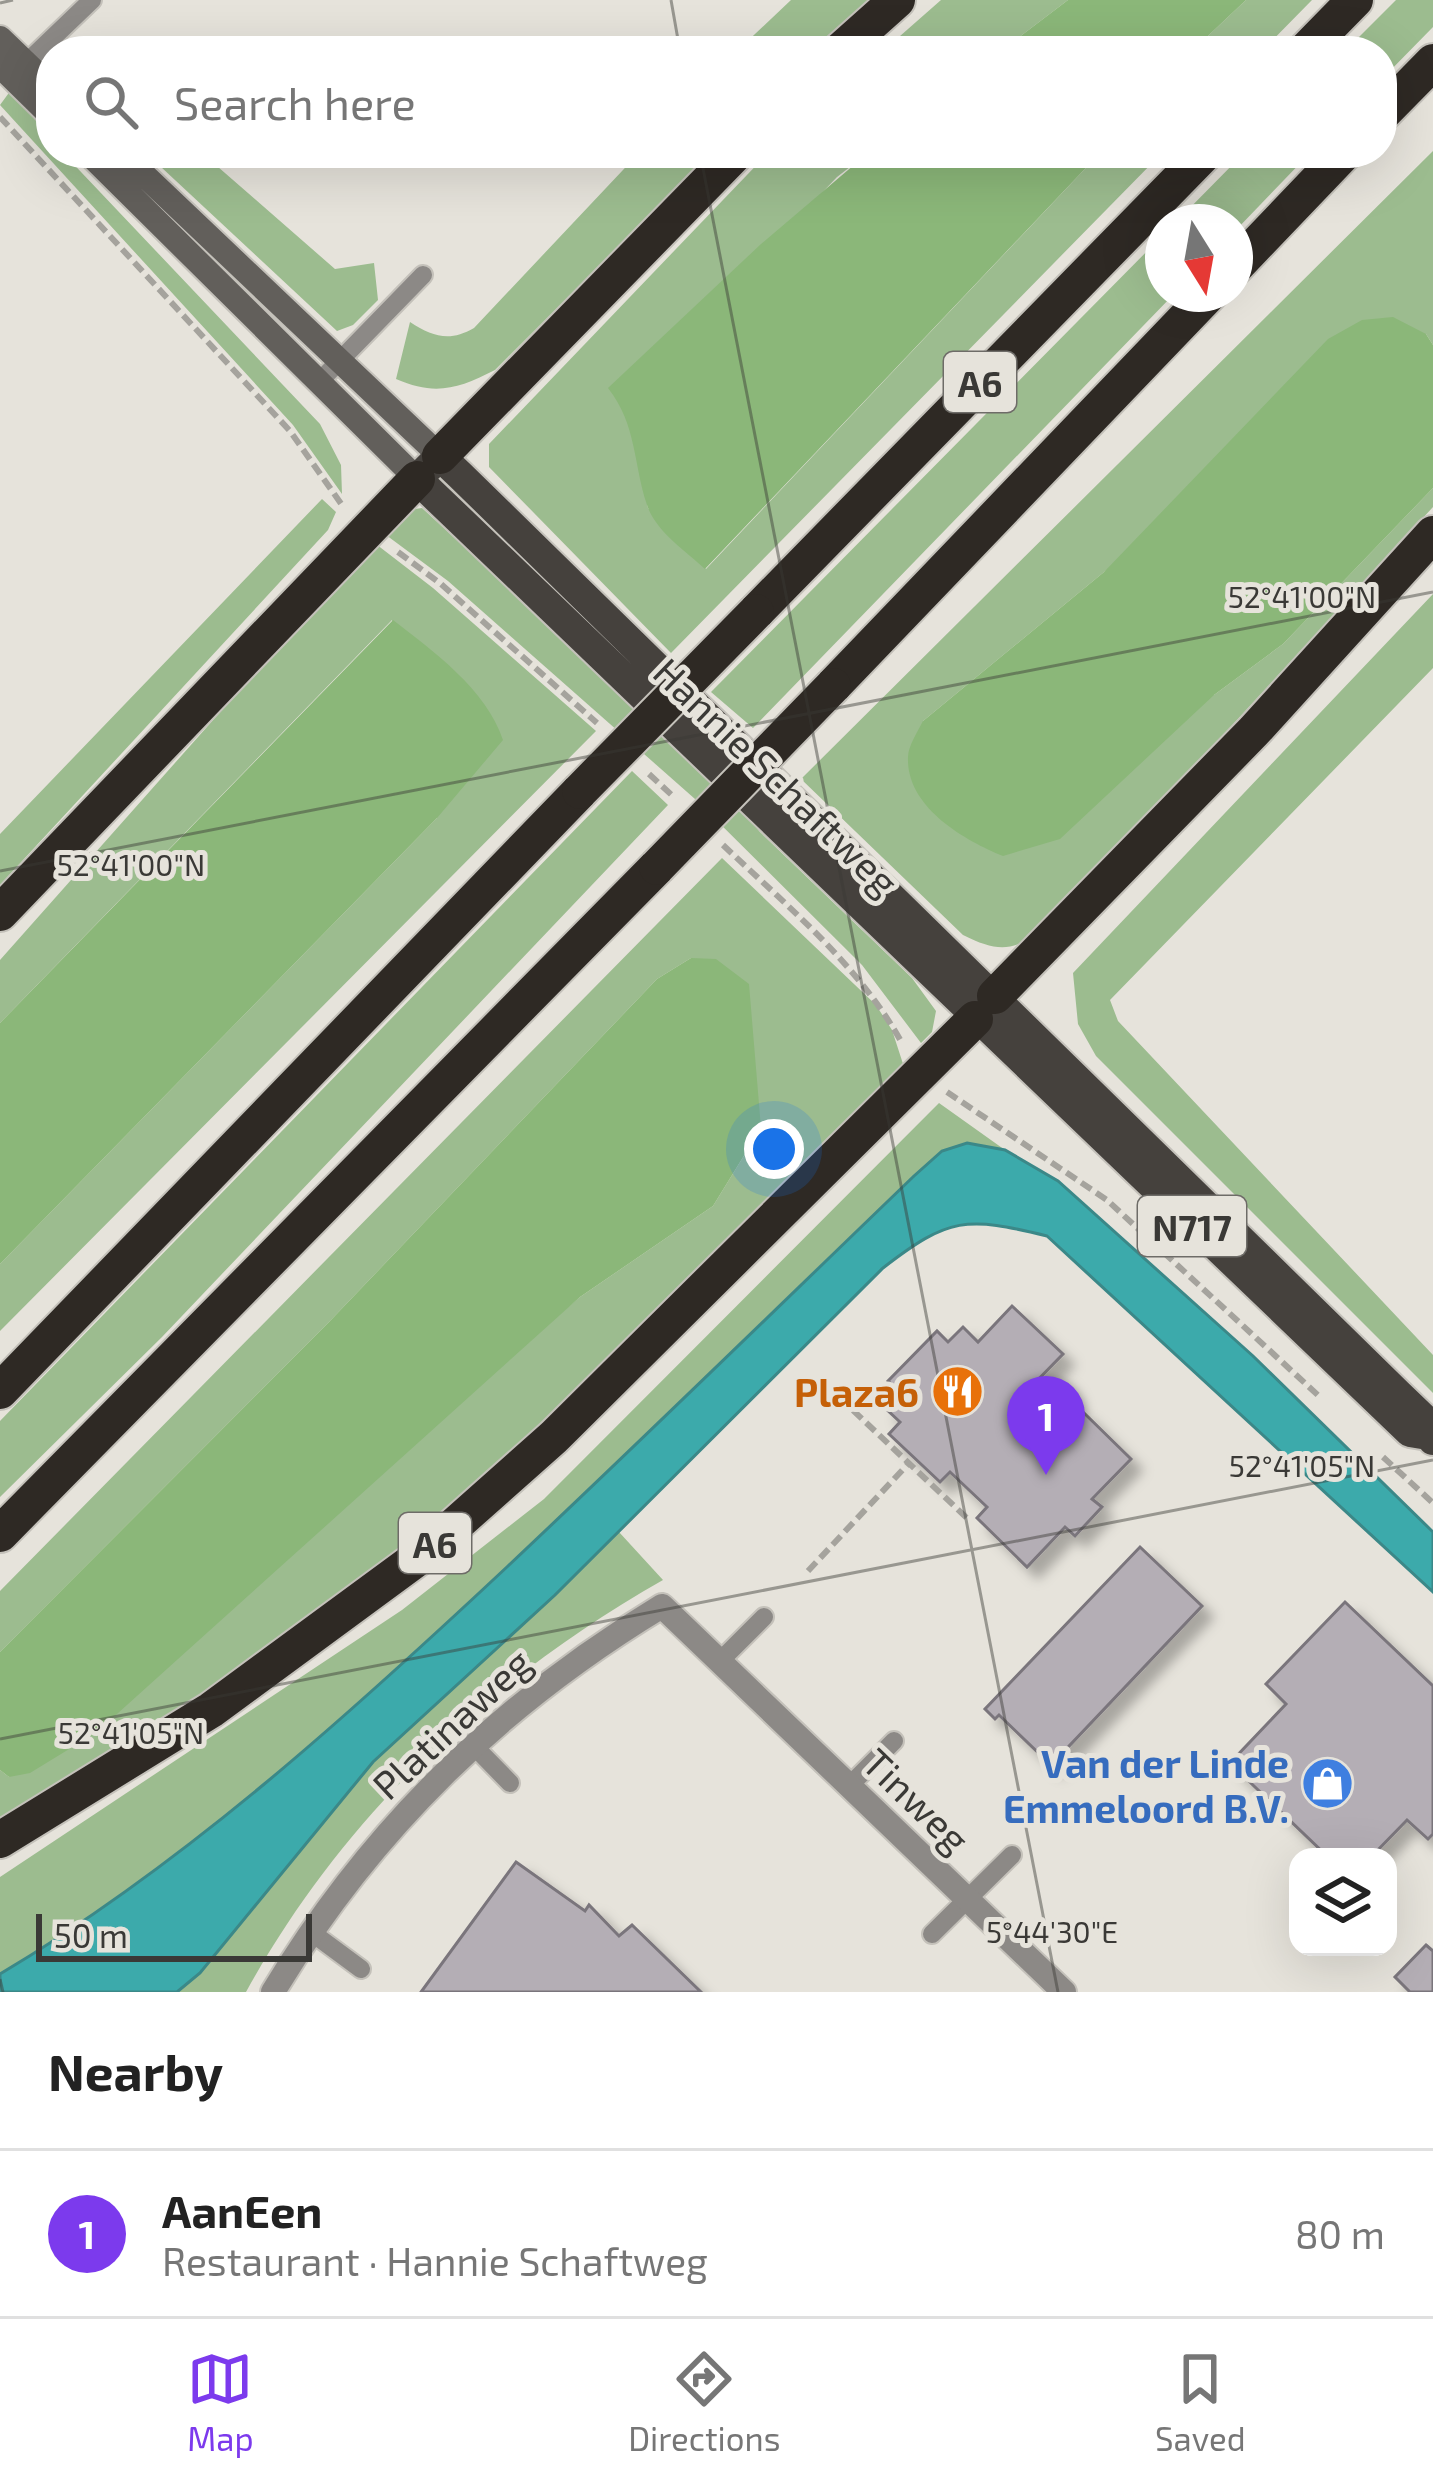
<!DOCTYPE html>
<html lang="en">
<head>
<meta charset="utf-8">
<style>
  :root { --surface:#fff; --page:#f2f2f2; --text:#222; --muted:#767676; --line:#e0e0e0; --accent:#7c3aed }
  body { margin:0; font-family:"Exo 2",sans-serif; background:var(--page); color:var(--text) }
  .controls { position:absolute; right:36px; bottom:36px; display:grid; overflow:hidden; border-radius:24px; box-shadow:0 12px 48px #0002 }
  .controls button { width:108px; height:108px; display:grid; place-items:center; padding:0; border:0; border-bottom:3px solid var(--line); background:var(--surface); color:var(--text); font:60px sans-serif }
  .compass { position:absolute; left:1145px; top:204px; width:108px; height:108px; border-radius:50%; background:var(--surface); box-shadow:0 12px 48px #0002; rotate:169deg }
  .scale { position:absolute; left:36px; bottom:30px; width:276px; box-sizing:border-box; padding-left:12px; border:6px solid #3a3936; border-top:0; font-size:33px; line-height:42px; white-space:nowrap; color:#3a3936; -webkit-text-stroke:9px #e6e3db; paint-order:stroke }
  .you { position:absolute; left:774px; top:1149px; width:42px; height:42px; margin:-30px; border:9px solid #fff; border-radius:50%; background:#1a73e8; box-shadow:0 0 0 18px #1a73e833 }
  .badge { display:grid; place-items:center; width:78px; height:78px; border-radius:50%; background:var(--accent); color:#fff; font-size:39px; font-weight:700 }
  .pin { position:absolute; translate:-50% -99px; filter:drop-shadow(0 3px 6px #0008) }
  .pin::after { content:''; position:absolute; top:63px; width:42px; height:36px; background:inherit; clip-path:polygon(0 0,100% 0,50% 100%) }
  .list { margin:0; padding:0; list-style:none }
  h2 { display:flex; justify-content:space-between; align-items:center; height:156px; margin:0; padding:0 48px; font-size:51px }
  h2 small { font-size:39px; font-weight:400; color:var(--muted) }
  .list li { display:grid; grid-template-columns:78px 1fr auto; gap:36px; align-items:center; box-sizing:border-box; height:168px; padding:0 48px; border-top:3px solid var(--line) }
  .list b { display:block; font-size:45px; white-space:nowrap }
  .list p { margin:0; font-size:39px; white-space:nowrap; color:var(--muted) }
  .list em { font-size:39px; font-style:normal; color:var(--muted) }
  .icon { flex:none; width:66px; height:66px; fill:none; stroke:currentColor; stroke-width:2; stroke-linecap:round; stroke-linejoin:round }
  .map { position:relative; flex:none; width:1433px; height:1992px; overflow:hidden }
  .search { position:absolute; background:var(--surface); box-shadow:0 12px 48px #0002; left:36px; right:36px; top:36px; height:132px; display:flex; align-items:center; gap:30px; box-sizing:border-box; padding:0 42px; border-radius:48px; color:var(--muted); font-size:45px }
  .sheet { height:324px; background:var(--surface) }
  nav { display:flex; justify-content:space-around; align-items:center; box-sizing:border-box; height:168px; border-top:3px solid var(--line); background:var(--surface); font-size:33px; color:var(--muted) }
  nav a { display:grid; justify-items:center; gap:6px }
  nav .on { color:var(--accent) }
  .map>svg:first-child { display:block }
  .green { fill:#9cbc8f }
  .forest { fill:#8bb779 }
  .water { fill:#3caaab; stroke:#3b8888; stroke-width:3 }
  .building { fill:#b4aeb5; stroke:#7a757b; stroke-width:3; filter:url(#shadow) }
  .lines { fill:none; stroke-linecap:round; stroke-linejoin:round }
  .lane-casing { stroke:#c4c1ba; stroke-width:22 }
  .street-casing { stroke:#c4c1ba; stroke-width:28 }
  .secondary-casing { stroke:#c4c1ba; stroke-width:28 }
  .primary-casing { stroke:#c4c1ba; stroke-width:34 }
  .highway-casing { stroke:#c4c1ba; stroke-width:40 }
  .path { stroke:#a5a39d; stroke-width:6; stroke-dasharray:12 6; stroke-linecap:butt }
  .lane { stroke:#8c8986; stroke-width:18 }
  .street { stroke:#8c8986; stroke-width:24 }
  .secondary { stroke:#625f5b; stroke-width:24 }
  .primary { stroke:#45413d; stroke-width:30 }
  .highway { stroke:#2e2924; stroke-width:36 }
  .highway-bridge-casing { stroke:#c4c1ba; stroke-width:40; stroke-linecap:butt }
  .highway-bridge { stroke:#2e2924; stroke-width:36 }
  .ticks { fill:none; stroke:#3a3936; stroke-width:3; stroke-opacity:0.45 }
  .labels { text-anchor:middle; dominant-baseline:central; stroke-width:10; stroke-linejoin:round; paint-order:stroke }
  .shield { fill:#e6e3db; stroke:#6e6c68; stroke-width:3 }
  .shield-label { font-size:36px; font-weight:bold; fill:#3a3936 }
  .street-label { font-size:39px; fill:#3a3936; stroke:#e6e3db }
  .food-label { font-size:39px; font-weight:bold; fill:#c56008; stroke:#e6e3db; text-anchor:end }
  .shop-label { font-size:39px; font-weight:bold; fill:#366cbe; stroke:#e6e3db; text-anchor:end }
  .ticks-label { font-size:30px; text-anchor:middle; fill:#3a3936; stroke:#e6e3db; stroke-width:10; stroke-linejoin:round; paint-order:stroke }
</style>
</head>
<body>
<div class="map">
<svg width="1433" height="1992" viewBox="0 0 1433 1992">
  <defs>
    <filter id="shadow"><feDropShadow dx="11" dy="11" stdDeviation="6" flood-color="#0004"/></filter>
  </defs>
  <rect width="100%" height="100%" fill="#e6e3db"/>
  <!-- green -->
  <path class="green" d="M791 0H873L819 51H737Z
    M941 0H1068L1001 51H883Z
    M1246 0H1312L1262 51H1192Z
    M1396 0H1433V27L1382 79V51H1345Z
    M11 90 51 139V153H63L320 424 341 465 342 494 293 425 0 105Z
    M1433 151V345L1426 334 1104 572 923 721 1214 695 1283 644 1433 488V507L1051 922C1019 950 1002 955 963 935L801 779Z
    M146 153H202L335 269 374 263 378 300 353 325 337 331Z
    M639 153H713L495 370C458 389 435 396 396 379L410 322C433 337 450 342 474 328Z
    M768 153H868L837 177 621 404 633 432 648 508 706 569 1100 153H1162L671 653 489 467V444Z
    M1244 153H1310L1235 231V222H1176Z
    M1163 235V294H1174L753 728 711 692Z
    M322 499 336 512 328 530 0 885V834Z
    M422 508 716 778 760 832 912 978 936 1011 932 1032 921 1043 862 965 695 799 448 581 382 532 400 511Z
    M372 541 433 588 596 731 0 1331V1264L437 818 392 620 0 1023V960Z
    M1433 594V668L1110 1000 1118 1021 1433 1355V1393L1096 1056 1078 1024 1073 973Z
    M632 771 668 805 162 1337 0 1497V1421Z
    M722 858 876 1005 892 1030 905 1070 595 1391 284 1647 0 1822V1770L9 1777 580 1297 713 1206 761 1128 691 958 657 979 329 1322 0 1652V1591Z
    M939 1103 1005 1150 967 1143 942 1151C640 1425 352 1764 0 1974V1877L402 1610 544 1499Z
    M619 1532 663 1580C489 1679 343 1816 246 1992H177L200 1973 373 1762Z"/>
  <!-- forest -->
  <path class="forest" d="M1068 0H1246L1192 51H1001Z
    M868 153H1100L705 569C686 551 656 532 647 505 633 463 637 425 608 388L761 244Z
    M1393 317 1426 334 1433 345V488L1283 644 1214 695 1060 839 1003 856C964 840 906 807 908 757 908 746 918 731 923 721L1104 572 1328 339 1362 320Z
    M393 620C434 652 486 689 503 740L437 818 0 1264V1023Z
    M691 958 716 959 749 984 761 1128 713 1206 580 1297 97 1732 30 1773 9 1777 0 1770V1652L329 1322 657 979Z"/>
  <!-- water -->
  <path class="water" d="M967 1143 1005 1150 1058 1181 1253 1356 1433 1532V1592L1047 1236C966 1216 949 1217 883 1268L555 1595 373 1762 200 1973 177 1992H0V1974C186 1863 351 1713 508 1566 645 1437 779 1306 914 1176L942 1151Z"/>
  <!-- building -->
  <path class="building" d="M1012 1306 1063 1354 1029 1389 1066 1425 1081 1410 1131 1459 1092 1499 1102 1507 1075 1536 1065 1527 1027 1567 977 1518 987 1507 950 1472 940 1482 889 1434 900 1422 885 1408 900 1393 888 1381 937 1331 948 1342 963 1327 978 1342Z
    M1140 1547 1202 1606 1051 1765 999 1715 995 1719 985 1709Z
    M1345 1602 1433 1686V1834L1428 1839 1407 1820 1371 1857H1328L1230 1763 1286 1704 1266 1684Z
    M516 1862 585 1911 589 1905 619 1936 632 1925 701 1992H421Z
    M1426 1945 1433 1951V1992H1410L1395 1977Z"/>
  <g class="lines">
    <defs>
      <path id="lane" d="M20 69 92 0
        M318 383 423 275
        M720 1661 764 1617
        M472 1744 510 1783
        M849 1786 894 1741
        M311 1932 361 1969
        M932 1934 1012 1855"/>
      <path id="street" d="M273 1992C371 1829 500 1704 662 1606L1064 1992"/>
      <path id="secondary" d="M0 38 51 87
        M0 66 51 116
        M88 153 417 479
        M121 153 440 456"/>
      <path id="primary" d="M1428 1435 1410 1432 417 479 440 456 460 475 1398 1394 1424 1419 1433 1440"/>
      <path id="highway" d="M840 51 897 0
        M1305 51 1355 0
        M1382 114 1433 62
        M1235 267 1344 153
        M440 456 736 153
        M756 612 1205 153
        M833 686 1209 294
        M0 913 417 479
        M995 996 1254 731 1433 534
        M0 1391 580 791
        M0 1534 657 867
        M0 1840 211 1710 419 1557 554 1437 975 1019"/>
    </defs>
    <!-- lane casing -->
    <use href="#lane" class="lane-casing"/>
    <!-- street casing -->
    <use href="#street" class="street-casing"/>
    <!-- secondary casing -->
    <use href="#secondary" class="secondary-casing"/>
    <!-- primary casing -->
    <use href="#primary" class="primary-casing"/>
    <!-- highway casing -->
    <use href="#highway" class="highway-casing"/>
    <!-- path -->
    <path class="path" d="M0 117 290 431 342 505
      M398 552 441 584 597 723
      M649 774 675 798
      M723 845C788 907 858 964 902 1043
      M947 1092 1107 1200 1321 1398
      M840 1398 969 1520
      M1383 1457 1433 1503
      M808 1571 909 1463"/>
    <!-- lane -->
    <use href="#lane" class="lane"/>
    <!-- street -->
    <use href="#street" class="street"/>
    <!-- secondary -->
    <use href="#secondary" class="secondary"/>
    <!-- primary -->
    <use href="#primary" class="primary"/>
    <!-- highway -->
    <use href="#highway" class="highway"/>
    <defs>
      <path id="highway-bridge" d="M580 791 756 612
        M657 867 833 686"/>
    </defs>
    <!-- highway-bridge casing -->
    <use href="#highway-bridge" class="highway-bridge-casing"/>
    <!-- highway-bridge -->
    <use href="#highway-bridge" class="highway-bridge"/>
  </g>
  <!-- ticks -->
  <path class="ticks" d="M671 0 680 51M0 3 13 0M700 153 1058 1992M0 871 1433 592M0 1739 1433 1460M0 1979 3 1992"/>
  <!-- icons -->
  <defs>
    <symbol id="restaurant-disc" viewBox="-11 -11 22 22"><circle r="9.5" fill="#e8710a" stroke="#e6e3db"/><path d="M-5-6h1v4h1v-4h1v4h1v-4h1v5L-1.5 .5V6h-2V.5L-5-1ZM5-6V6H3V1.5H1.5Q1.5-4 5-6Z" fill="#fff"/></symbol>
    <symbol id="shop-disc" viewBox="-11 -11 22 22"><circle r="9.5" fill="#3f7fe0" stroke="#e6e3db"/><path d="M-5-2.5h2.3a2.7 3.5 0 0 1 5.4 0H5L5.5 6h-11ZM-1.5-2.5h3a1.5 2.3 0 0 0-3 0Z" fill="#fff"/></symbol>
  </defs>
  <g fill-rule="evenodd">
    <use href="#restaurant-disc" x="928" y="1362" width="59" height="59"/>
    <use href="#shop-disc" x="1298" y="1754" width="59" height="59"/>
  </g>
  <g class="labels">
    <!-- shield labels -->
    <g class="shield">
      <rect x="944" y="352" width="72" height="60" rx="9"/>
      <rect x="1138" y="1196" width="108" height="60" rx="9"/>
      <rect x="399" y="1513" width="72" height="60" rx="9"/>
    </g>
    <g class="shield-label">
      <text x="980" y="382">A6</text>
      <text x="1192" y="1226">N717</text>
      <text x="435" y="1543">A6</text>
    </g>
    <!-- street labels -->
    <g class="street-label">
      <text transform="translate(777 776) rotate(44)">Hannie Schaftweg</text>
      <text transform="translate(451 1723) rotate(-43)">Platinaweg</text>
      <text transform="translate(917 1800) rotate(44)">Tinweg</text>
    </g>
    <!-- food labels -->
    <g class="food-label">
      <text x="919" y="1391">Plaza6</text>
    </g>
    <!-- shop labels -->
    <g class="shop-label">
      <text x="1289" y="1762">Van der Linde<tspan x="1289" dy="45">Emmeloord B.V.</tspan></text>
    </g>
  </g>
  <g class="ticks-label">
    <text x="1302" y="608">52°41'00"N</text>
    <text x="131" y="876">52°41'00"N</text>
    <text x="1302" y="1477">52°41'05"N</text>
    <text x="131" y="1744">52°41'05"N</text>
    <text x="1052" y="1943">5°44'30"E</text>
  </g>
</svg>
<div class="controls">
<button><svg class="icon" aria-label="layers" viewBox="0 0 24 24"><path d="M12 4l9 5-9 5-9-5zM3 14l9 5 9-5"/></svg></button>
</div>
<svg class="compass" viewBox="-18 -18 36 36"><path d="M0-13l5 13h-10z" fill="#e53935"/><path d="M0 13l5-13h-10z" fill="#767676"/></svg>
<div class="scale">50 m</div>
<div class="you"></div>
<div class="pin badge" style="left:1046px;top:1475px">1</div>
<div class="search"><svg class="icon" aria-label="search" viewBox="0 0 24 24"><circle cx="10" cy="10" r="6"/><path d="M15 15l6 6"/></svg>Search here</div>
</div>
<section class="sheet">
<h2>Nearby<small></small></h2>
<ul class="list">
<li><span class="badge">1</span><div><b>AanEen</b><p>Restaurant · Hannie Schaftweg</p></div><em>80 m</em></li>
</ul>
</section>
<nav>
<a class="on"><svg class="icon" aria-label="map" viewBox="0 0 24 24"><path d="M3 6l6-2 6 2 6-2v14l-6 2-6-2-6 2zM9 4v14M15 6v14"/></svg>Map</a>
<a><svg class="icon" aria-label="directions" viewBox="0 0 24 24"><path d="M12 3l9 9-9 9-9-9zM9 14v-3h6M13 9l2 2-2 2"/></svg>Directions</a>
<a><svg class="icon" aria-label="saved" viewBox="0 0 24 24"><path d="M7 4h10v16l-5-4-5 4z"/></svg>Saved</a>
</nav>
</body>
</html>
